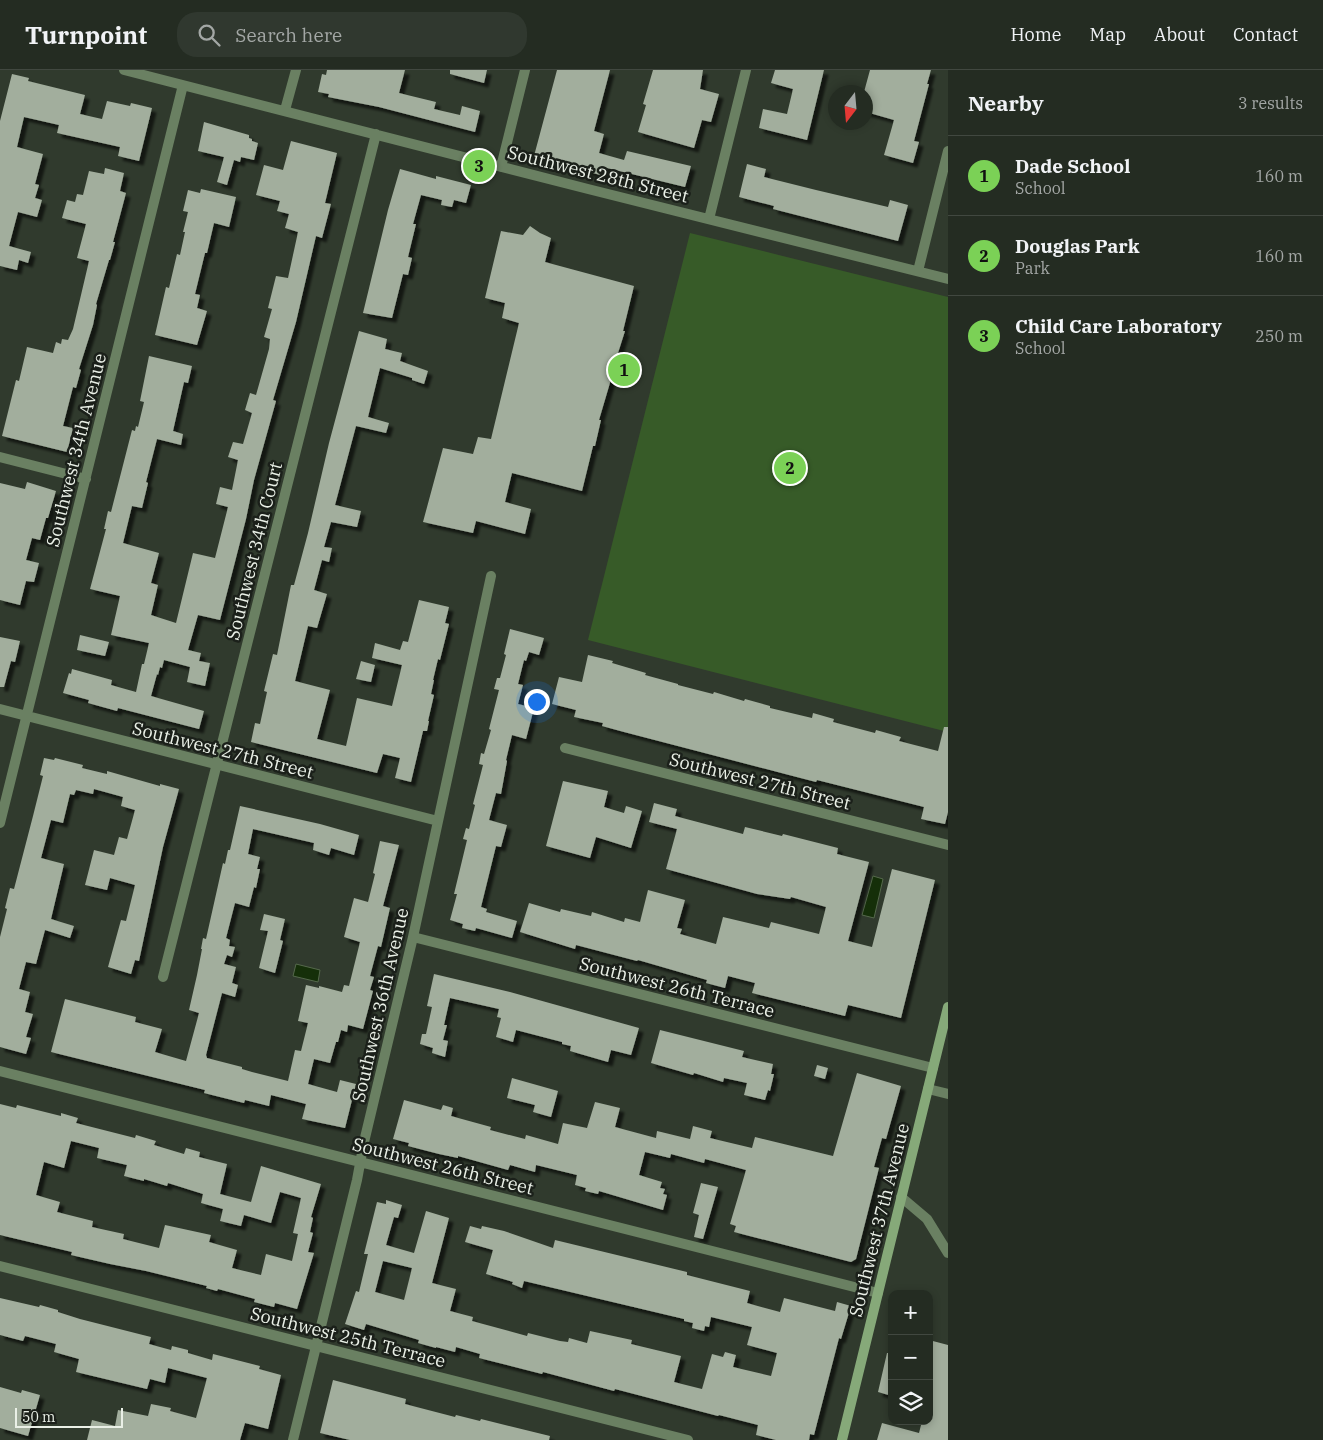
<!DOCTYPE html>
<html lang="en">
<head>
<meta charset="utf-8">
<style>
  :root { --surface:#242c22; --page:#30382f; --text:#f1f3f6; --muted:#a3a7a5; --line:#414840; --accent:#7bd156 }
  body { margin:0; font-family:"IBM Plex Serif",serif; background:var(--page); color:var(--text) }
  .controls { position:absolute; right:15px; bottom:15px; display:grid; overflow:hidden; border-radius:10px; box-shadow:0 2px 8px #0003 }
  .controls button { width:45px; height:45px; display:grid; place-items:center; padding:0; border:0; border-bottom:1px solid var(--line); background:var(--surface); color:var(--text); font:25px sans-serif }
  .compass { position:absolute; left:828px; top:15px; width:45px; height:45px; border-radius:50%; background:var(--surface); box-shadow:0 2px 8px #0003; rotate:196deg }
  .scale { position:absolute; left:15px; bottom:12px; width:108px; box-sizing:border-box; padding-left:5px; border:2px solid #eaf0e7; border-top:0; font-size:14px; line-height:18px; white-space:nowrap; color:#eaf0e7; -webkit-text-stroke:4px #1b201a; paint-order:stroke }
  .you { position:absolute; left:536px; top:631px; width:18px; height:18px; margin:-12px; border:4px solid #fff; border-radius:50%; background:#1a73e8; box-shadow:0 0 0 8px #1a73e833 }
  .badge { display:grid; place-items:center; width:32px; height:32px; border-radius:50%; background:var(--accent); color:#111; font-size:16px; font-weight:700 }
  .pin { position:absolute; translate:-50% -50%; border:2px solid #fff; box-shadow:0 1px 5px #0006 }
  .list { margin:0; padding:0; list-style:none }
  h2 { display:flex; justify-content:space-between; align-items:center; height:65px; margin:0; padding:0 20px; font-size:21px }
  h2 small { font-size:16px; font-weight:400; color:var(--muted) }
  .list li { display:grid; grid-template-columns:32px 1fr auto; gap:15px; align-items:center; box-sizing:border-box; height:80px; padding:0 20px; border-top:1px solid var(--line) }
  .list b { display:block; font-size:19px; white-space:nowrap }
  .list p { margin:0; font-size:16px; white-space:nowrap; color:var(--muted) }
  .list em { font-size:16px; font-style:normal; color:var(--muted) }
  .icon { flex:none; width:28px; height:28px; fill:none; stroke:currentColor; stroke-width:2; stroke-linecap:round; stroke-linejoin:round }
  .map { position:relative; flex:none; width:948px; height:1370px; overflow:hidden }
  header { display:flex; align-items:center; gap:30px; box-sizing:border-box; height:70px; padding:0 25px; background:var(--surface); border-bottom:1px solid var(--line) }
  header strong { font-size:24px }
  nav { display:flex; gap:28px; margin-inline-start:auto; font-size:18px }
  .search { width:350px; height:45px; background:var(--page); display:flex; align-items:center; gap:12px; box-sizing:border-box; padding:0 18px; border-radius:20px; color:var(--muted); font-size:19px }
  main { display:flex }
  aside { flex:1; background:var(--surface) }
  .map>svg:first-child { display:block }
  .green { fill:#375b28 }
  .water { fill:#152f09; stroke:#55694c }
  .building { fill:#a2ae9d; fill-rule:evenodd; filter:url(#shadow) }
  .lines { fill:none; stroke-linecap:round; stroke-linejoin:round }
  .minor { stroke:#6a8062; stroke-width:10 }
  .secondary { stroke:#86a979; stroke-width:10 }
  .labels { text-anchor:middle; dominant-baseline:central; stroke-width:5; stroke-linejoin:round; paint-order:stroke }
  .street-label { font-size:18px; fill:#eaf0e7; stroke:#1b201a }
</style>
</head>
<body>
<header>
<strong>Turnpoint</strong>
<div class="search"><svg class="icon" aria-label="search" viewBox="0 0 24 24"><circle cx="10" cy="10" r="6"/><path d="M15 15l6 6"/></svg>Search here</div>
<nav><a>Home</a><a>Map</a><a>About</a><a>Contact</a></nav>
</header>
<main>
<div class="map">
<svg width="948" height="1370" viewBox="0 0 948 1370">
  <defs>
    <filter id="shadow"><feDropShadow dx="4.5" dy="4.5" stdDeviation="1" flood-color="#0009"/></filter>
  </defs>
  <rect width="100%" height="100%" fill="#303a2d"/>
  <!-- green -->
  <path class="green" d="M690 163 948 227V662L588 570Z"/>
  <!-- water -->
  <path class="water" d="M873 806 883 809 874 848 862 845Z
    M296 894 320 900 318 912 293 906Z"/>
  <!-- building -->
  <path class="building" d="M327 0H405L399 23 436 32 434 39 460 45 462 36 480 41 475 62 379 37 328 27 329 24 318 22 322 4 326 5Z
    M450 0H487L484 13 450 4Z
    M557 0H610L594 61 604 64 599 83 624 90 627 81 691 96 685 117 603 97 600 105 534 86Z
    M653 0H703L700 19 719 24 711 52 702 50 694 78 638 62 646 35 643 34Z
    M775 0H824L807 70 759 58 763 39 787 44 793 19 771 13Z
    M870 0H931L927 14H929L914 71 919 72 913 93 884 85 894 50 866 42V22H864Z
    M12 4 29 8 28 11 85 25 80 44 102 49 107 31 130 36 131 33 152 38 139 91 118 86 120 77 57 63 59 55 24 47 17 77 43 84 35 114 39 115 35 128 42 130 37 147 18 142 9 176 31 182 28 193 19 190 17 200 0 196V51Z
    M204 52 249 65V68L252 69V71L258 73 254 90 241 87 240 92 234 90 227 115 217 112 224 87 198 81Z
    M291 71 337 83 325 133 331 134 322 168 316 166 296 252 273 330 276 331 254 410 246 449 220 550 198 545 188 580 201 583 199 591 210 593 205 616 187 612 190 597 164 590 162 598 160 597 158 605 157 604 151 626 204 641 199 659 118 638 117 641 88 633 89 630 63 623 69 603 71 604 72 599 112 610 111 615 136 622 142 594H144L149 573 111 565 120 526 90 519 106 459H104L108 441 111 442 132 360 135 361 136 356 138 357 144 332 140 331 149 286 192 296 188 313 184 312 173 361 183 364 181 375 157 369 146 412 148 413 142 438 132 436 123 473 159 483 151 513 158 515 151 545 176 553 193 483 215 488 228 437 216 434 220 417 232 420 238 390 228 387 233 372 243 374 252 343 245 340 250 323 256 325 269 279 270 269 264 267 272 239 268 238 276 206 288 208 298 162 285 158 289 144 277 141 280 131 256 125 264 95 283 100Z
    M747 94 766 99 764 107 816 120 888 137 890 130 908 135 898 171 773 139 774 136 739 127Z
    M105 98 124 103 120 121 126 123 113 172H115L110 190H109L96 234 97 235 93 255 79 299 81 300 76 318 73 317 63 356 73 358 67 382 2 366 16 310 19 311 27 277 53 283 56 272 61 274 62 269 68 270 73 259 89 191 77 188 86 154 62 148 67 130 75 132 77 124 83 125 89 101 104 104Z
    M400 99 436 109V106L471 115 466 133 454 130 452 137 441 135 442 130 421 125 413 154H416L408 187 412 188 408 205 403 204 392 248 363 243 388 140Z
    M201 119 236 127 229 157 214 153 207 183H205L195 224 200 225 197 238 207 241 197 275 155 265 166 217 169 218 177 184 180 185 185 162H183L188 142 183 141 188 120 200 123Z
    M530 156 540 163 551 168 545 192 634 216 623 261H625L611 305 612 306 599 350H601L595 376H593L582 421 512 403 505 432 531 439 525 464 476 451 473 463 423 452 443 378 473 384 478 367 491 369 519 253 502 248 505 233 485 228 501 161 523 165Z
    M359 261 387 269 385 279 402 283 400 291 428 301 424 314 412 310V308L380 298 368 347 389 353 386 363 356 356 335 435 361 441 357 457 331 452 324 477 332 478 329 492 322 490 314 520 327 524 317 558 308 556 295 611 330 620 317 669 346 676 357 628 392 636 402 595 372 588 375 573 400 580 403 571 408 572 419 530 449 537 445 553 449 554 440 590 438 589 433 610H434L431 624 434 625 428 651H429L427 661H423L411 712 395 708 400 688 383 684 377 703 251 672 255 653 260 654 267 622 264 621 273 584 277 585 291 515H294L308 463 329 373Z
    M27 412 56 421 48 448H46L40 470 32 468 26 490 39 493 34 512 26 511 20 535 0 530V413L25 419Z
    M510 559 544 568 539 585 529 582 526 591 524 590 518 614 523 615 518 634 534 638 526 669 512 665 506 690 507 691 501 724 496 723 489 750 507 755 501 777 496 776 481 837 487 839 486 842 517 851 512 868 476 858 475 861 462 858 463 854 450 850 457 824H454L467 770 463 769 466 758 469 759 475 735 473 734 483 695 479 694 481 683 484 684 491 660 489 659 499 620 494 619 497 608H500L506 585 504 584Z
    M80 565 109 572 105 586 77 580Z
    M0 567 20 571 15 592 11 591 4 617H0Z
    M588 585 613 591 612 593 646 603 645 605 678 614V615L713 624 714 622 744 631 745 629 770 636V638L812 648 813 643 834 649 833 652 875 663 876 660 901 667 899 671 938 681 944 657H948V742L945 754 921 749 924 737 817 710 816 712 789 705 624 662 602 656 603 653 574 647 576 640 552 634 559 607 582 612Z
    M361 591 375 595 371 612 356 609Z
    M44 688 54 690 55 688 83 695 82 698 107 704V701L160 716V714L179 719 163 777 139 891 135 890 131 904 108 897 121 850 126 851 135 815 110 808 107 820 85 815 94 780 114 785 119 767 127 769 135 740 121 736 123 727 94 719 93 724 76 720 74 725 70 724 63 753 51 750 41 788 64 794 51 849 74 856 70 868 45 860 36 894 26 892 19 919 30 922 25 942 33 944 26 967 31 968 26 984 0 977V867L7 839 5 838 10 818 14 819 33 746 43 706 40 705Z
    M563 711 608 721 604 737 624 743 626 736 642 741 631 778 596 767 590 788 546 776Z
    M654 733 677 739 675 746 743 764 745 757 782 766 783 764 838 778 837 784 869 792 848 871 872 877 892 799 935 810 901 948 848 935 845 946 752 923 755 913 728 906 725 918 706 913 707 910 638 890 637 891 576 875 575 879 520 862 529 833 560 842 561 839 591 846 592 842 624 852 625 848 640 852 648 820 685 830 677 858 682 859 680 864 716 874 723 847 769 858 771 852 819 864 826 837 791 827 790 829 757 824 666 799 677 759 649 752Z
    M240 736 320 754 359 765 354 785 331 778 329 785 313 780 314 773 253 759 248 784 260 787 257 799H260L256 818 254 817 249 837 235 833 226 868 230 870 229 876 235 877 232 887 227 885 224 894 236 897 232 913 238 915 235 927 222 923 206 985 207 988 242 997V999L252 1002 288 1011 295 980 301 981 308 953 298 951 306 915 319 918V916L342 922 344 915 349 916 360 872 344 867 354 828 368 832 375 804 373 803 380 771 399 775 383 836 390 838 381 877 378 876 370 906 374 907 370 920 373 921 363 959 348 955 347 962 341 960 338 972H336L330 993 314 989 308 1014 337 1022 340 1010 356 1014 345 1058 302 1049 306 1034 271 1025 269 1036 245 1030 244 1033 204 1023 205 1020 51 982 65 929 136 947 135 952 162 959 155 982 186 991 199 943 189 940 197 905 202 879H201L203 868 206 869 223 793 225 794 228 780H230Z
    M264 844 285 849 280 870 283 871 275 903 259 898 268 861 260 860Z
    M434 904 510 922 639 958 631 985 611 980 608 992 570 981 571 976 562 974V972L516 960 513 972 496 967 501 948 497 947 499 939 450 928 444 955H447L443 970 448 971 445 987 432 983 433 978 420 974 422 964H426L432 937 427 936Z
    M660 960 744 981 742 987 773 994 771 1004H774L770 1021 768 1020 765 1030 744 1025 747 1013 724 1008 723 1012 694 1003 693 1005 651 993Z
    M817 995 828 998 825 1009 814 1006Z
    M857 1003 901 1016 886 1069 882 1068 874 1097 879 1098 856 1189 851 1192 734 1162 736 1156 730 1154 746 1100 705 1089 704 1093 671 1084 670 1088 645 1082 639 1105 662 1112 660 1118 665 1119 663 1124 667 1125 663 1140 599 1121 598 1124 585 1121 586 1118 575 1115 577 1105 536 1095 535 1102 510 1095 508 1100 458 1086V1088L439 1084 408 1076 409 1073 393 1069 404 1030 441 1040 443 1035 453 1038 451 1046 491 1057 490 1060 525 1069 526 1065 558 1074 563 1053 587 1058 595 1032 620 1038 615 1057 656 1068 657 1061 690 1069 693 1056 712 1061 710 1068 752 1078 755 1067 833 1086Z
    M512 1008 558 1021 551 1047 533 1042 535 1035 507 1028Z
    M0 1034 16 1038 17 1035 61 1046V1043L78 1048 76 1053 135 1068 136 1065 156 1071 154 1075 184 1084 186 1078 200 1082 199 1087 227 1094 220 1124 251 1132 261 1096 321 1114 311 1147 313 1148 310 1162 313 1163 308 1182 314 1183 297 1239 275 1233 274 1237 254 1232 255 1229 218 1219 217 1221 206 1218 207 1216 146 1201 110 1194 71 1185 72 1182 0 1165ZM71 1071 99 1078 97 1088 127 1095 124 1106 144 1111V1109L167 1116 168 1113 203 1124 201 1133 223 1139 220 1151 241 1156 244 1145 271 1153 280 1122 301 1128 293 1163 298 1164 292 1191 266 1184 261 1205 232 1198 237 1180 209 1172 211 1165 165 1155 159 1178 123 1169 124 1164 92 1157 93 1151 57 1142 60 1132 36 1125 44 1092 64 1098Z
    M701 1113 718 1117 703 1169 694 1167 699 1145 693 1143Z
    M386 1130 402 1135 398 1148 394 1147 386 1175 414 1183 426 1141 449 1148 432 1213 456 1219 450 1241 473 1247 472 1251 527 1266 528 1263 560 1271 568 1272 569 1268 587 1273 590 1261 632 1270 631 1274 681 1286 674 1312 702 1319 712 1284 723 1287 725 1282 736 1285 733 1297 771 1306 777 1283 747 1275 752 1257 711 1247 709 1257 705 1256 704 1261 692 1258 693 1253 684 1251V1249L524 1211 522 1218 512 1214 513 1212 486 1204 493 1180 465 1172 470 1156 481 1159 482 1156 504 1161 553 1178 555 1170 687 1202V1205L750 1221 747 1233 780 1242 784 1228 835 1241 837 1232 851 1236 841 1269 839 1268 814 1365 810 1364 809 1370H776L756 1365 758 1355 719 1345 718 1346 615 1319 614 1321 543 1302 542 1304 491 1291 479 1288 480 1284 456 1277 455 1282 436 1277V1278L418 1273 419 1270 366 1254 364 1260 345 1254 356 1221 359 1222 368 1184H364L377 1132 386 1134ZM383 1191 412 1198 404 1230 375 1222Z
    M0 1228 39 1237 40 1235 58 1240V1242L80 1249 139 1264 151 1267 149 1274 171 1280 172 1276 188 1280V1283L212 1290 213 1284 260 1296 259 1299 281 1305 268 1359 245 1353 240 1370H87L92 1350 115 1356 118 1340 148 1346 151 1334 171 1338 170 1341 196 1348 207 1308 168 1298 165 1313 150 1309 147 1319 76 1302 79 1289 54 1282 56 1274 25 1266 23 1271 0 1265Z
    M929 1270 948 1275V1370H877L882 1353 919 1363 922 1351H929Z
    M887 1283H892V1326L878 1322Z
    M333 1310 406 1329 405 1334 455 1347 456 1345 480 1351 481 1349 550 1366 549 1370H350L320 1363Z
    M0 1317 21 1323 22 1320 40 1325 28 1366 0 1358Z"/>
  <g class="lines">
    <!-- minor -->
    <path class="minor" d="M124 0 588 119 948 209
      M285 40 296 0
      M501 97 525 0
      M709 149 746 0
      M918 201 948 81
      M0 387 86 409
      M0 639 438 751
      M565 678 948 775
      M0 753 183 15
      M413 867 933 998
      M163 907 376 64
      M0 1001 878 1223
      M928 1019 948 1024
      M901 1127 927 1149 948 1183
      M0 1196 688 1370
      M293 1370 357 1110 364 1072 413 867 491 506"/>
    <!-- secondary -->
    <path class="secondary" d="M842 1370 948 937"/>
  </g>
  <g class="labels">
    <!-- street labels -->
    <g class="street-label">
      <text transform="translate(598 104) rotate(14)">Southwest 28th Street</text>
      <text transform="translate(76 380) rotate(-76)">Southwest 34th Avenue</text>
      <text transform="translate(254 481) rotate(-76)">Southwest 34th Court</text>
      <text transform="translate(223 680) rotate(14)">Southwest 27th Street</text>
      <text transform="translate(760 711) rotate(14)">Southwest 27th Street</text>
      <text transform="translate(677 917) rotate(14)">Southwest 26th Terrace</text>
      <text transform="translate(380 935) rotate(-77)">Southwest 36th Avenue</text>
      <text transform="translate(443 1096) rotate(14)">Southwest 26th Street</text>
      <text transform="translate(879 1150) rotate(-76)">Southwest 37th Avenue</text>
      <text transform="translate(348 1267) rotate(14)">Southwest 25th Terrace</text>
    </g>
  </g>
</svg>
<div class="controls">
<button>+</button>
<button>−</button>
<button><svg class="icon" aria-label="layers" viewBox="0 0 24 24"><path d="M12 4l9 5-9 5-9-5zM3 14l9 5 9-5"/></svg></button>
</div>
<svg class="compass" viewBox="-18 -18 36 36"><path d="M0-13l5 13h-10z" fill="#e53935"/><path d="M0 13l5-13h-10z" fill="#a3a7a5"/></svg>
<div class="scale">50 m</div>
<div class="you"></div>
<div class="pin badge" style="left:624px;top:300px">1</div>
<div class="pin badge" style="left:790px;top:398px">2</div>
<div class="pin badge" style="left:479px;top:96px">3</div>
</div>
<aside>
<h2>Nearby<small>3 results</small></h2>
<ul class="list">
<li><span class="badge">1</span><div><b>Dade School</b><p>School</p></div><em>160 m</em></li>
<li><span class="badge">2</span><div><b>Douglas Park</b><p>Park</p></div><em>160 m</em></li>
<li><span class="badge">3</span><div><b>Child Care Laboratory</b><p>School</p></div><em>250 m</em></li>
</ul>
</aside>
</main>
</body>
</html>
